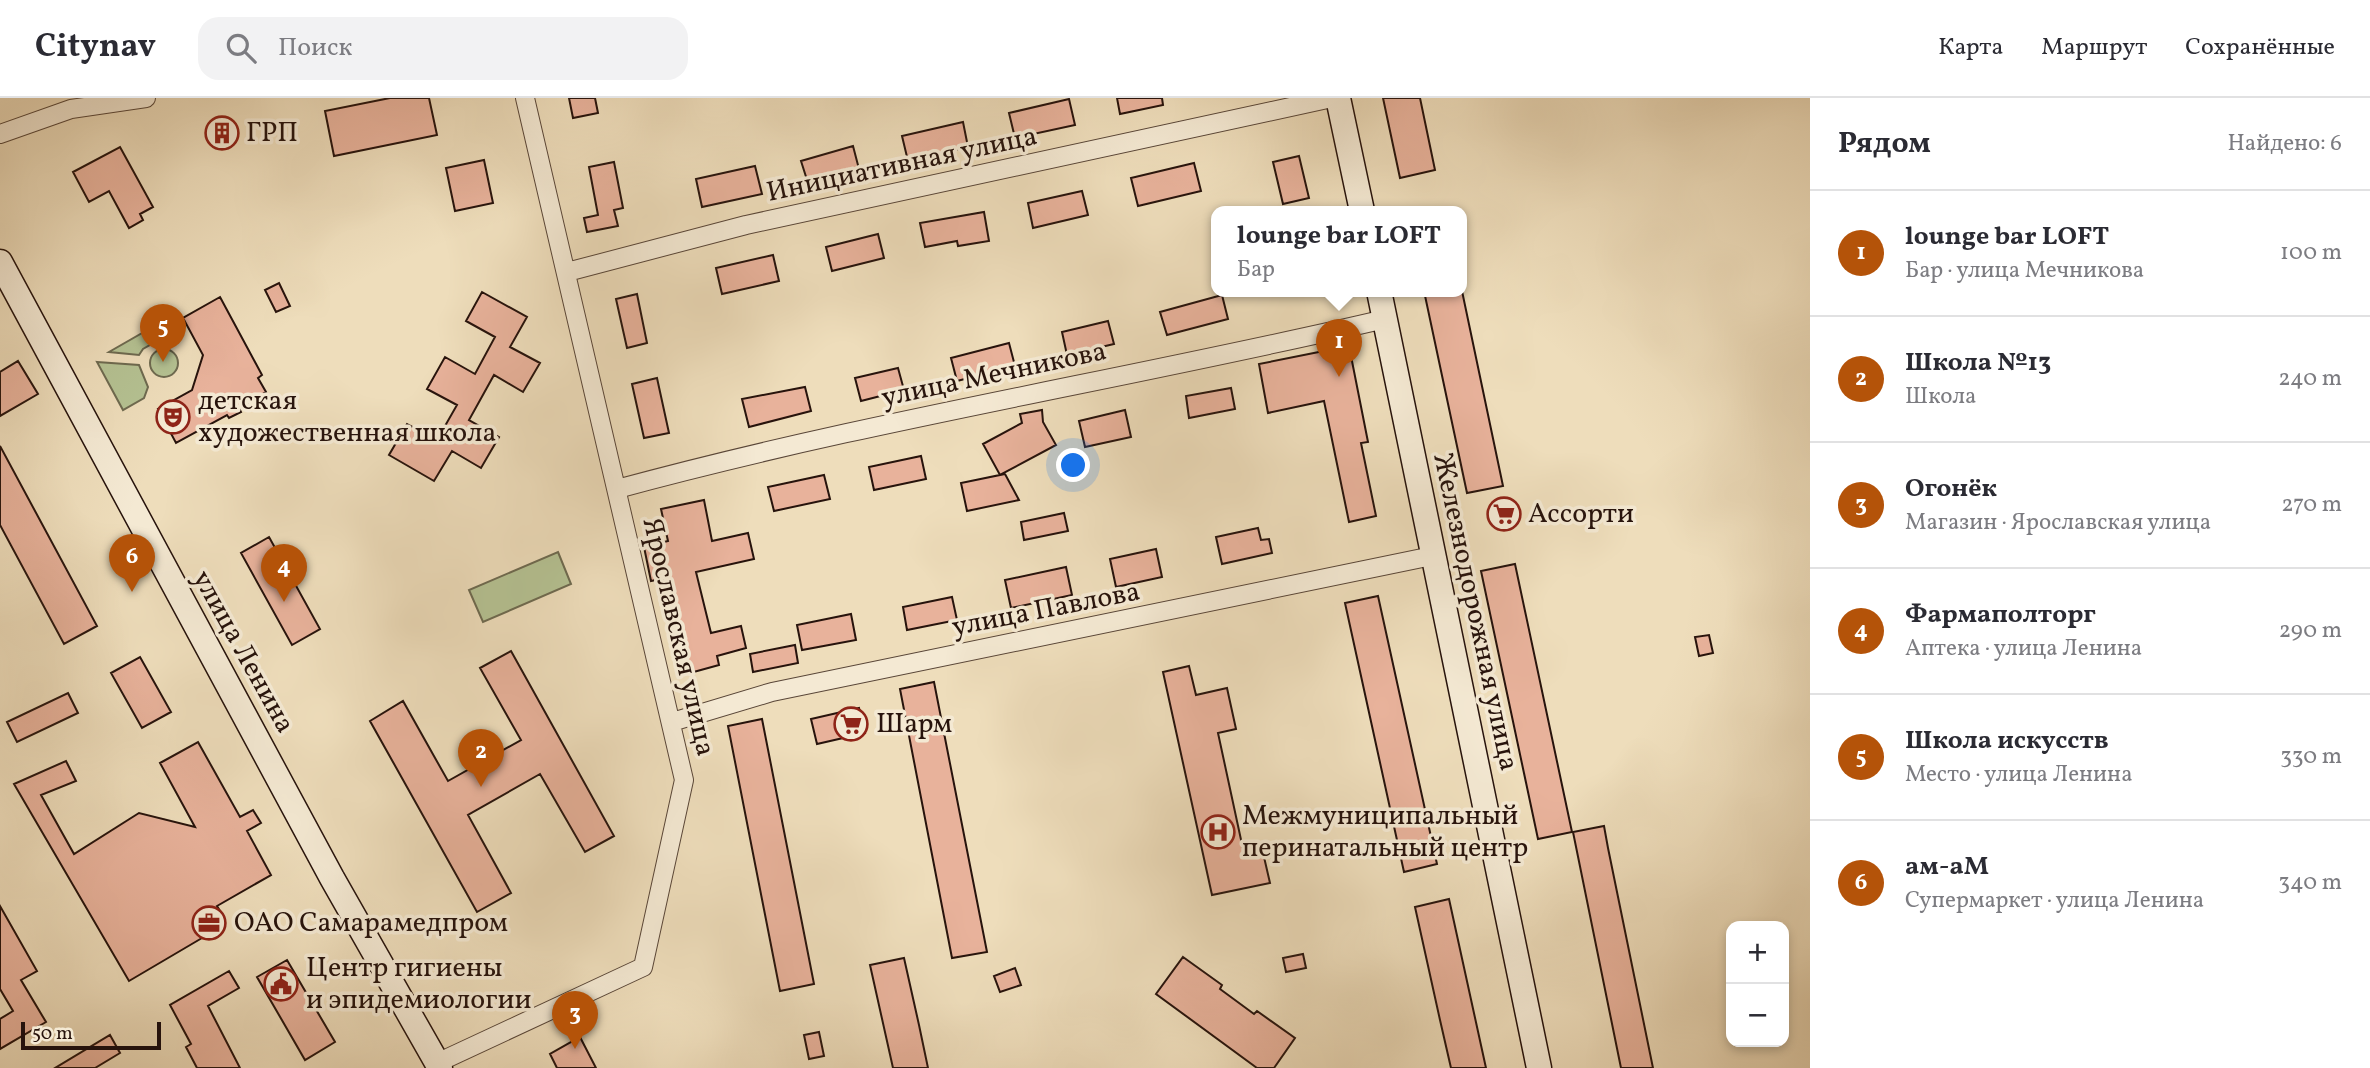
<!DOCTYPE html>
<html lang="ru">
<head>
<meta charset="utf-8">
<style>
  :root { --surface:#fff; --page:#f2f2f3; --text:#2b2b33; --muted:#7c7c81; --line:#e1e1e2; --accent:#b45309 }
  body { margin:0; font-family:Vollkorn,serif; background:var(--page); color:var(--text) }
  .controls { position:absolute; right:21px; bottom:21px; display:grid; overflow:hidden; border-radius:14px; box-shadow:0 4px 10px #0003 }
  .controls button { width:63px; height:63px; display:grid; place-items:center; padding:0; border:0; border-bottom:2px solid var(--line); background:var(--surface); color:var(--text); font:35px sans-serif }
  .scale { position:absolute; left:21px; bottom:18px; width:140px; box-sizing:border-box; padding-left:7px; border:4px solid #27130c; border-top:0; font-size:19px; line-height:24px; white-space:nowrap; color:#27130c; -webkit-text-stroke:5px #f4e9d3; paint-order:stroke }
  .you { position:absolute; left:1074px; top:368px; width:24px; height:24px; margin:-18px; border:5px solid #fff; border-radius:50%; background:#1a73e8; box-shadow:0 0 0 10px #1a73e833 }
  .badge { display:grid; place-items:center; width:46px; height:46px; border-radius:50%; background:var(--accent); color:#fff; font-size:23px; font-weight:700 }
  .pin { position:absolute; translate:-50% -58px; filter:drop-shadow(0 2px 4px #0008) }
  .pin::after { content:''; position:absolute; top:37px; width:24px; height:21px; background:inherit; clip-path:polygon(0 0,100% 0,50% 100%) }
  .popup { position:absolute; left:1211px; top:108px; width:256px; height:91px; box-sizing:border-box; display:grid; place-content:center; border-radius:14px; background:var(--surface); filter:drop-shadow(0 2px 5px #0005); font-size:23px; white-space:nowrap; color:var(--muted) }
  .popup b { font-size:26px; color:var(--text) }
  .popup::after { content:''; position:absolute; left:50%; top:100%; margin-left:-14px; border:14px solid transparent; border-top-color:var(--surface) }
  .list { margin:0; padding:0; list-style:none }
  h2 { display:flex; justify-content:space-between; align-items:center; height:91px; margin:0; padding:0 28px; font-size:30px }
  h2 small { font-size:23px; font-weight:400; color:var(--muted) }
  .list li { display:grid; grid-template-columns:46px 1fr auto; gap:21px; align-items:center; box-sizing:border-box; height:126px; padding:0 28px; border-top:2px solid var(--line) }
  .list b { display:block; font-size:26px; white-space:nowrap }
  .list p { margin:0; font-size:23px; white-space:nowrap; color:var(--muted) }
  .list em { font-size:23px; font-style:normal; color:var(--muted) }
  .icon { flex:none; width:38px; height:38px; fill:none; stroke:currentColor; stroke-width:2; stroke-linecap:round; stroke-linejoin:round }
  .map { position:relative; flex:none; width:1810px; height:970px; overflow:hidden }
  header { display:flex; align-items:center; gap:42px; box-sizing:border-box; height:98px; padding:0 35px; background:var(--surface); border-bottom:2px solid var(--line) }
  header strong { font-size:33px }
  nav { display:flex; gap:38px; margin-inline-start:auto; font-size:24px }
  .search { width:490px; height:63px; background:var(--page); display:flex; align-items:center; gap:18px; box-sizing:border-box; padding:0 24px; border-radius:21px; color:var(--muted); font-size:26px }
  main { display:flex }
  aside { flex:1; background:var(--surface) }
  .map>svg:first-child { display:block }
  .green { fill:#b5c293; stroke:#6e6a50; stroke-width:2 }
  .building { fill:#e8b29b; stroke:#27130c; stroke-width:2 }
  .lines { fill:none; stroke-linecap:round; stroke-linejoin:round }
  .street-casing { stroke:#594638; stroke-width:20 }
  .secondary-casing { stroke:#27130c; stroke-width:27 }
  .street { stroke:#f4e9d3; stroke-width:18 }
  .secondary { stroke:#f4e9d3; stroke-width:24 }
  .labels { text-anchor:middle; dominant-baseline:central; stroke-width:7; stroke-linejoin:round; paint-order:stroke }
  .poi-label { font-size:28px; fill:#27130c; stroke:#f4e9d3; text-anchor:start }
  .street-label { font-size:28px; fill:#27130c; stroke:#f4e9d3 }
</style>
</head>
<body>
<header>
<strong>Citynav</strong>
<div class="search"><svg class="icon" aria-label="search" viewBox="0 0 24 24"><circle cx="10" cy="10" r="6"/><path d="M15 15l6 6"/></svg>Поиск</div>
<nav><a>Карта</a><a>Маршрут</a><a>Сохранённые</a></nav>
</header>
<main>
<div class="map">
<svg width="1810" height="970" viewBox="0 0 1810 970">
  <rect width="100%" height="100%" fill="#edb"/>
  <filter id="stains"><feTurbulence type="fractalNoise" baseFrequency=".00286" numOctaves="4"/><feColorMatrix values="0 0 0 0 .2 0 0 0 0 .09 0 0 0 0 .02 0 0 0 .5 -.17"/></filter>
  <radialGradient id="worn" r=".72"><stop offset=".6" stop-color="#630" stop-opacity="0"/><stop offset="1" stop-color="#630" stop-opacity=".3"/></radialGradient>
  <!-- green -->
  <path class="green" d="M165 222 162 240 143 251 139 257 109 254Z
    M150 265a14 14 0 1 1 28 0a14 14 0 1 1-28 0Z
    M97 264 139 267 148 289 144 300 123 312Z
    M558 454 571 486 483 524 469 492Z"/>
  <!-- building -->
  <path class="building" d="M390 0H429L437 37 334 58 325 13Z
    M569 0H595L598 15 573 20Z
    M1117 0H1162L1163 7 1120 16Z
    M1383 0H1420L1435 72 1400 80Z
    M1069 1 1075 27 1015 40 1009 15Z
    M229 24 233 41 215 46 211 28Z
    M963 24 968 49 908 63 902 38Z
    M853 48 859 71 808 85 801 63Z
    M120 49 153 109 140 116 143 122 129 130 109 93 89 104 73 74Z
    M1299 58 1309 100 1283 106 1273 64Z
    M484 62 493 105 455 113 446 70Z
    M614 64 623 110 614 112 618 128 587 134 584 120 598 117 589 69Z
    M1194 65 1201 93 1138 108 1131 80Z
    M755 68 762 96 702 109 696 81Z
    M1082 93 1088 117 1033 130 1028 105Z
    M984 114 989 143 958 148 957 143 925 149 920 125Z
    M878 136 884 160 832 173 826 149Z
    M773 157 779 183 722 196 716 170Z
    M279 185 290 208 276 214 265 192Z
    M1424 193H1462L1503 388 1467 395Z
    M482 194 527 219 510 249 540 265 523 294 494 277 469 322 499 339 481 370 452 353 434 383 389 357 407 326 437 342 457 307 427 291 445 259 475 276 495 239 466 223Z
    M637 196 647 245 627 250 616 201Z
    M1222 197 1228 221 1167 237 1160 214Z
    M220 199 262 277 258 280 266 294 239 310 241 314 229 320 227 317 176 345 158 311 192 292 203 257 183 220Z
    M1108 223 1114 246 1067 257 1062 234Z
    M1009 245 1015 268 957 283 951 260Z
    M1349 248 1368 344 1361 345 1376 418 1349 424 1324 303 1268 315 1259 266Z
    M18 263 38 296 0 318V274Z
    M898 270 904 292 861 303 855 280Z
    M657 280 669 335 644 340 632 286Z
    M805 289 811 313 749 329 742 301Z
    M1231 290 1235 311 1189 320 1186 298Z
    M1042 312 1043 324 1056 347 1000 377 983 346 1022 325 1020 316Z
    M1125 312 1131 339 1085 349 1079 323Z
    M0 348 97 528 64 546 0 427Z
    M921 358 926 381 874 392 869 369Z
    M1005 376 1019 402 967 413 961 385Z
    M824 377 830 401 774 413 768 389Z
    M704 402 712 443 748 435 754 461 696 474 711 535 741 528 746 550 717 558 719 567 690 575 666 480 651 483 644 449 668 443 661 411Z
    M1064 415 1068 433 1024 442 1021 424Z
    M1258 430 1261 442 1269 441 1272 455 1222 466 1216 439Z
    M269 439 320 531 292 547 241 455Z
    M1156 451 1162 479 1116 489 1110 461Z
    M1515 466 1572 734 1538 741 1481 473Z
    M1066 469 1072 497 1011 510 1005 482Z
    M1378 498 1437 766 1404 774 1345 505Z
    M952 499 957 522 907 532 903 509Z
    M851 516 856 542 802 552 797 527Z
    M1709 537 1713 555 1699 558 1695 539Z
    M795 547 798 565 753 574 750 556Z
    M511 553 614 738 585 754 540 676 468 717 511 795 477 814 370 623 403 603 448 683 521 642 480 570Z
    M140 559 171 614 142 630 111 575Z
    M1189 568 1196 597 1227 590 1236 631 1218 635 1243 751 1261 746 1270 785 1212 797 1163 574Z
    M934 584 987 854 952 860 900 591Z
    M68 595 78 615 17 644 7 624Z
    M859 610 865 635 817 646 811 621Z
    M762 621 814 886 780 893 728 628Z
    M198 644 240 719 253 712 261 725 247 733 271 777 217 808 220 813 212 818 219 830 129 883 14 686 66 663 76 683 41 697 74 756 139 715 195 729 160 665Z
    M1604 728 1608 750 1653 970H1621L1573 734Z
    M1449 801 1486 970H1451L1440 922 1415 809Z
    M0 808 37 873 21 882 46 924 0 951V921L13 913 0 891Z
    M1303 856 1306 870 1286 874 1283 860Z
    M1183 859 1222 887 1220 891 1254 916 1257 913 1295 940 1274 970H1257L1156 896Z
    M904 860 919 927 928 970H893L870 867Z
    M287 862 335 944 305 962 257 879Z
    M1015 870 1021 887 1000 894 994 878Z
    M229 873 239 890 208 908 240 970H197L186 949 191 946 170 907Z
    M819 934 824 958 809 961 804 937Z
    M110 937 120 955 95 970H55Z
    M580 939 596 970H557L550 956Z"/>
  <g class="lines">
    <defs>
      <path id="street" d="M0 36 71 11 146 0
        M567 174 746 127 1332 0
        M617 391C870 322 1129 281 1385 221
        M672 624 772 594 1432 458
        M437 965 643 869 684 682 525 0"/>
      <path id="secondary" d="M1338 0 1362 113
        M0 164 332 780 440 970
        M1379 193 1539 970"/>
    </defs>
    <!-- street casing -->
    <use href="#street" class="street-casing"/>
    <!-- secondary casing -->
    <use href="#secondary" class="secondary-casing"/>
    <!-- street -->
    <use href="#street" class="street"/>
    <!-- secondary -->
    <use href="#secondary" class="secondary"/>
  </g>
  <!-- icons -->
  <defs>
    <symbol id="building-ring" viewBox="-11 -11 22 22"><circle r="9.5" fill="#f4e9d3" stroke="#8f2418" stroke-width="1.5"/><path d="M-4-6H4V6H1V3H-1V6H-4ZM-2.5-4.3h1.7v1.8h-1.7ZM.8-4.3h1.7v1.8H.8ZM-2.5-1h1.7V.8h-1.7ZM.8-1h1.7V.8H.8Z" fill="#8f2418"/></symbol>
    <symbol id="theatre-ring" viewBox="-11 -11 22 22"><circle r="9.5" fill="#f4e9d3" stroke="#8f2418" stroke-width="1.5"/><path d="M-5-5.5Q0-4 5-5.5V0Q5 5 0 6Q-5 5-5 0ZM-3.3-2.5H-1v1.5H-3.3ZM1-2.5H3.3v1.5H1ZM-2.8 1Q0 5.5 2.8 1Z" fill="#8f2418"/></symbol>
    <symbol id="supermarket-ring" viewBox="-11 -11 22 22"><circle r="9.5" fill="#f4e9d3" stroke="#8f2418" stroke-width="1.5"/><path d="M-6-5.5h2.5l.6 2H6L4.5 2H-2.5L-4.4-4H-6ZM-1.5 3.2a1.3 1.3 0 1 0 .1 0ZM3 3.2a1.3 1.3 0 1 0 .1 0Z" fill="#8f2418"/></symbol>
    <symbol id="hospital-ring" viewBox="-11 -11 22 22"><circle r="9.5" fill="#f4e9d3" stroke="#8f2418" stroke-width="1.5"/><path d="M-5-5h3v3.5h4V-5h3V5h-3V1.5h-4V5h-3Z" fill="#8f2418"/></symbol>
    <symbol id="office-ring" viewBox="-11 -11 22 22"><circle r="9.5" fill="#f4e9d3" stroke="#8f2418" stroke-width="1.5"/><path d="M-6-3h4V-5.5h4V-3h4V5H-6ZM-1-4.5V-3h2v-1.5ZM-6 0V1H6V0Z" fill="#8f2418"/></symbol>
    <symbol id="civic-ring" viewBox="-11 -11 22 22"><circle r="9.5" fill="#f4e9d3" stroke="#8f2418" stroke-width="1.5"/><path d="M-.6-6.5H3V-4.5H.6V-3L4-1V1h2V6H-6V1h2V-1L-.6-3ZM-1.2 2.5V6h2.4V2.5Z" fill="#8f2418"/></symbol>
  </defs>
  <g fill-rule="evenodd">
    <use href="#building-ring" x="203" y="16" width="38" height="38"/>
    <use href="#theatre-ring" x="154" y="300" width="38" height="38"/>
    <use href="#supermarket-ring" x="1485" y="397" width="38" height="38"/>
    <use href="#supermarket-ring" x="832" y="607" width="38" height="38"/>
    <use href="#hospital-ring" x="1199" y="715" width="38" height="38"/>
    <use href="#office-ring" x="190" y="806" width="38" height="38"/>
    <use href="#civic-ring" x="262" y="867" width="38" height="38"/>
  </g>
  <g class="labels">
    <!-- poi labels -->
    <g class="poi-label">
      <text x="246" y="35">ГРП</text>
      <text x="198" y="303">детская<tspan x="198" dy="32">художественная школа</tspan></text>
      <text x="1528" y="416">Ассорти</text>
      <text x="876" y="626">Шарм</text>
      <text x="1242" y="718">Межмуниципальный<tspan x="1242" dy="32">перинатальный центр</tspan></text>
      <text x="234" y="825">ОАО Самарамедпром</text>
      <text x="306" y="870">Центр гигиены<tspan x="306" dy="32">и эпидемиологии</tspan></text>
    </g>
    <!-- street labels -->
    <g class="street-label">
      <text transform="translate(902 67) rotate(-12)">Инициативная улица</text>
      <text transform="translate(994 277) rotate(-12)">улица Мечникова</text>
      <text transform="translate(1046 512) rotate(-11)">улица Павлова</text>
      <text transform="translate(1475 514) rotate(78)">Железнодорожная улица</text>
      <text transform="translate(678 539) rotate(77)">Ярославская улица</text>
      <text transform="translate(243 554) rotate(61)">улица Ленина</text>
    </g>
  </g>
  <rect width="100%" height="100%" filter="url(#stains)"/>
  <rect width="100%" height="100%" fill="url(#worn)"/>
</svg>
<div class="controls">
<button>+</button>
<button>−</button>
</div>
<div class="scale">50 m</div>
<div class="you"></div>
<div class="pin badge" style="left:1339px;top:279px">1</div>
<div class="popup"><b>lounge bar LOFT</b>Бар</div>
<div class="pin badge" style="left:481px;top:689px">2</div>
<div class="pin badge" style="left:575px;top:951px">3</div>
<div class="pin badge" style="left:284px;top:504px">4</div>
<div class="pin badge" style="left:163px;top:264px">5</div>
<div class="pin badge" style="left:132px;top:494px">6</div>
</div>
<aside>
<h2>Рядом<small>Найдено: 6</small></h2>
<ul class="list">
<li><span class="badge">1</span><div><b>lounge bar LOFT</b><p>Бар · улица Мечникова</p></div><em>100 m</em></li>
<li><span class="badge">2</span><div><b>Школа №13</b><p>Школа</p></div><em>240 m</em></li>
<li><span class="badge">3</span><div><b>Огонёк</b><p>Магазин · Ярославская улица</p></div><em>270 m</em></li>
<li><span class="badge">4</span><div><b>Фармаполторг</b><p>Аптека · улица Ленина</p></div><em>290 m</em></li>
<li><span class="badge">5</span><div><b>Школа искусств</b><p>Место · улица Ленина</p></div><em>330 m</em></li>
<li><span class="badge">6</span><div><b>ам-аМ</b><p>Супермаркет · улица Ленина</p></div><em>340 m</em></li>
</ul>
</aside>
</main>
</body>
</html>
